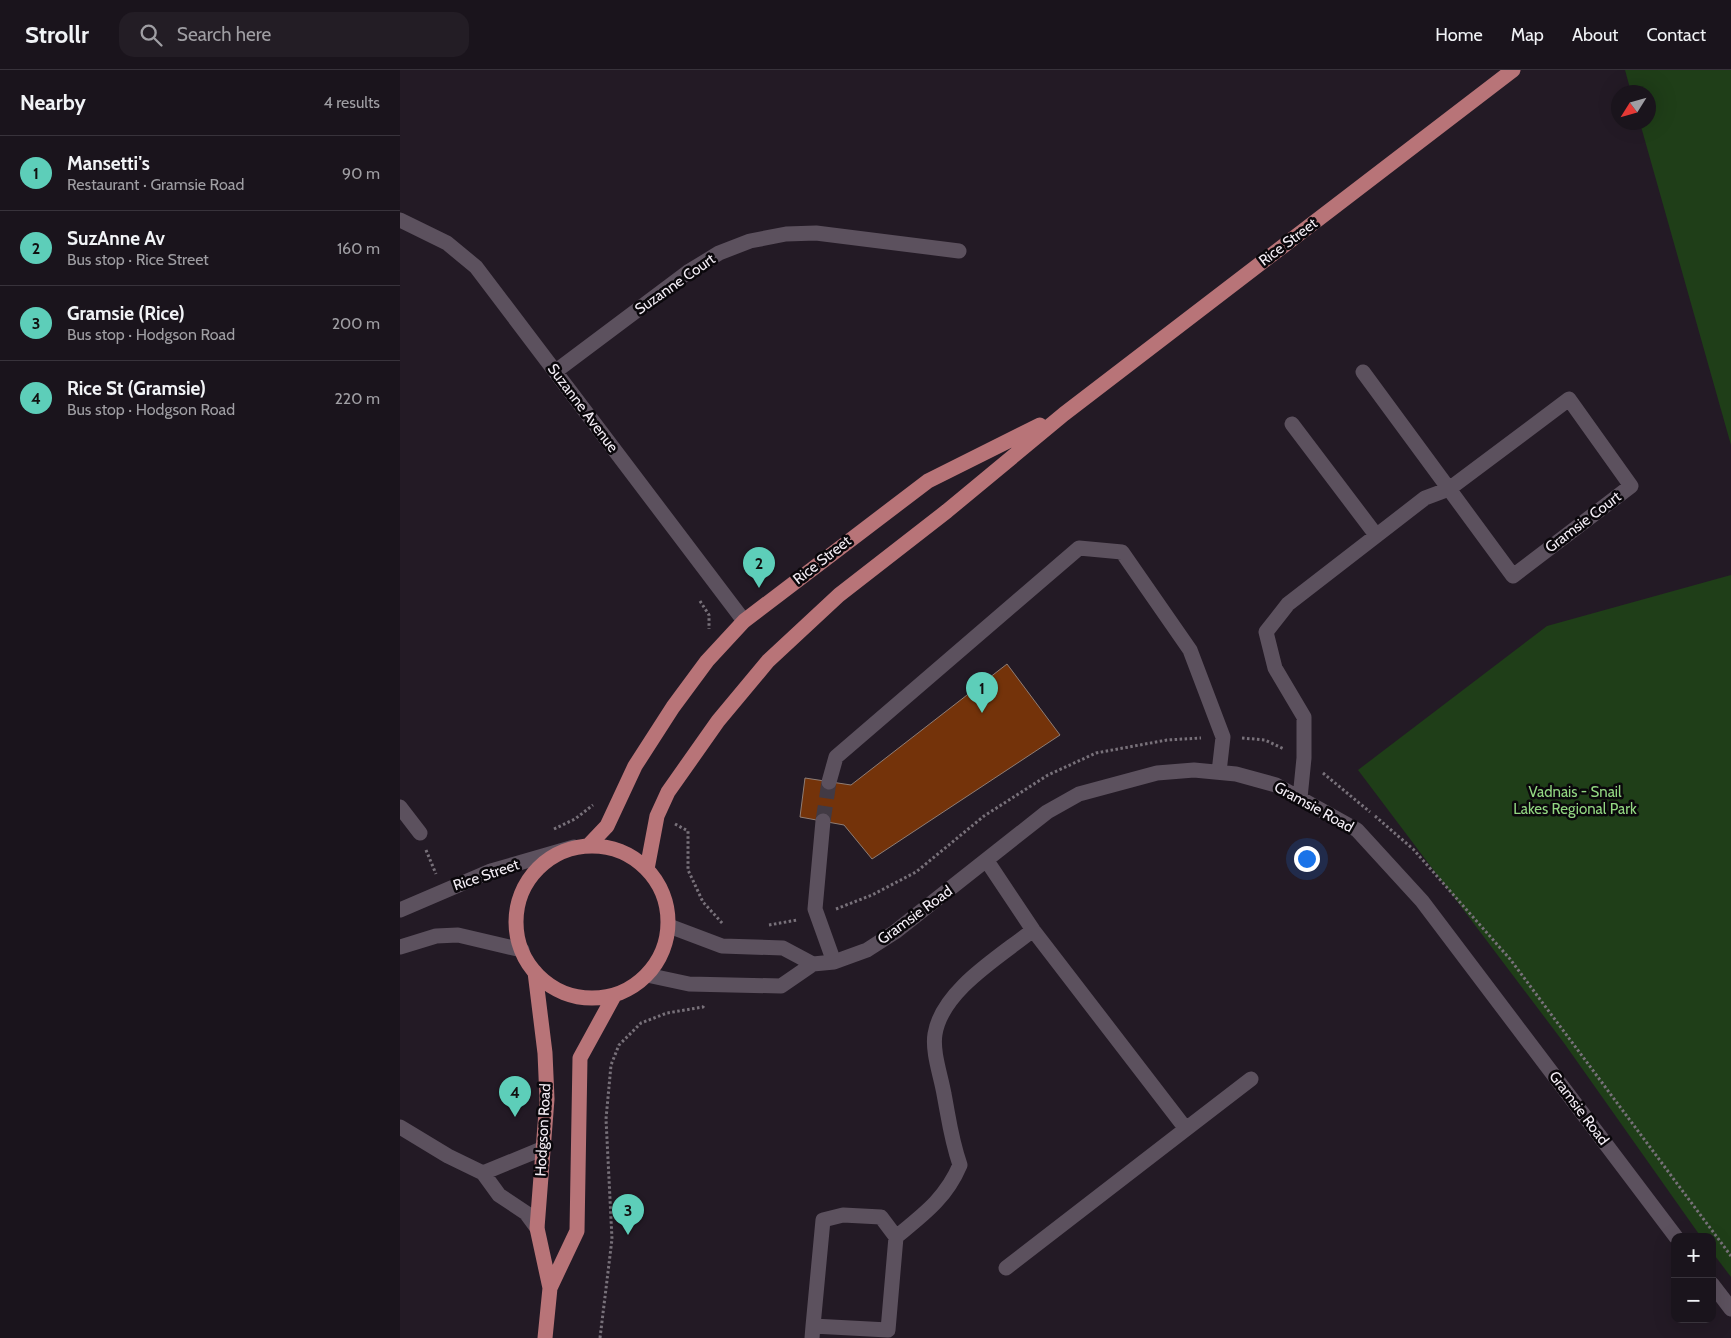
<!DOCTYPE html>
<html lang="en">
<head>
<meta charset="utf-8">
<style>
  :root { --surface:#1a141c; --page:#231d25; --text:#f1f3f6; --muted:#9f9ea3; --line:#38333b; --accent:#5dceb9 }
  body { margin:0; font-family:Cabin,sans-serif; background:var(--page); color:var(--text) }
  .controls { position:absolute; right:15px; bottom:15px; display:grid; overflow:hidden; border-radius:10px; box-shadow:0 5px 20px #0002 }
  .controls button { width:45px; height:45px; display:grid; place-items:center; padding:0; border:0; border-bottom:1px solid var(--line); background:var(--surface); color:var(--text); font:25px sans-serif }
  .compass { position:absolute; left:1211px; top:15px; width:45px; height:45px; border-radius:50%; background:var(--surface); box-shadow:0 5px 20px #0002; rotate:233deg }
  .you { position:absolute; left:906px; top:788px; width:18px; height:18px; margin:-12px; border:4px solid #fff; border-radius:50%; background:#1a73e8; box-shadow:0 0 0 8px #1a73e833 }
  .badge { display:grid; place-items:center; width:32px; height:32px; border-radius:50%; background:var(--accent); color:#111; font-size:16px; font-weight:700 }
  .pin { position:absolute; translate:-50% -41px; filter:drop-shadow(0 1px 2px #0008) }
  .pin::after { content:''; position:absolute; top:26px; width:18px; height:15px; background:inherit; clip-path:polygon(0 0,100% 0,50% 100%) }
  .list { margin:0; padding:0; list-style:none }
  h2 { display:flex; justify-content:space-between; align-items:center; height:65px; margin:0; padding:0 20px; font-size:21px }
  h2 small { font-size:16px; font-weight:400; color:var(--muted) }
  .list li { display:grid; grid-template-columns:32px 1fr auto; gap:15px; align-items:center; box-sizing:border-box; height:75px; padding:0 20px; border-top:1px solid var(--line) }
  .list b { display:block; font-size:19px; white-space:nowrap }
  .list p { margin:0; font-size:16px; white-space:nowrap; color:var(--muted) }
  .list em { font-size:16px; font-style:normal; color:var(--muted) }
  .icon { flex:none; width:28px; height:28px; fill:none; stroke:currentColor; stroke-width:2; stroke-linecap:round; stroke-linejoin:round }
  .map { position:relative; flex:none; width:1331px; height:1268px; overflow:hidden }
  header { display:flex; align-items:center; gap:30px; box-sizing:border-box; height:70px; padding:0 25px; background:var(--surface); border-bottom:1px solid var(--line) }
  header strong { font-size:24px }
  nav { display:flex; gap:28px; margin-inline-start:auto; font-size:18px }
  .search { width:350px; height:45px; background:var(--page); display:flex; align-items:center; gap:12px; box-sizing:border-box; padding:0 18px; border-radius:15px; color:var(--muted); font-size:19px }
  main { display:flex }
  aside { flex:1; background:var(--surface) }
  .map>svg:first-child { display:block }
  .green { fill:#1f3e18 }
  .building { fill:#74330a; stroke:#8f7d75 }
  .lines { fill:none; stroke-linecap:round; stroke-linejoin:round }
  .minor-tunnel { stroke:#423a44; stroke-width:15; stroke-dasharray:15 8; stroke-linecap:butt }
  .path { stroke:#78717a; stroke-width:3; stroke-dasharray:2.5 2.5; stroke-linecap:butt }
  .minor { stroke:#5c515e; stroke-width:15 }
  .major { stroke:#b87478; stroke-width:15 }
  .labels { text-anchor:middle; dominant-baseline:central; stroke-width:5; stroke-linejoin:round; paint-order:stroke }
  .street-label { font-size:15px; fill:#f3edf5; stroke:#0a070b }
  .park-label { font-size:15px; fill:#92d682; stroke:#0a070b }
</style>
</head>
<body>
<header>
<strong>Strollr</strong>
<div class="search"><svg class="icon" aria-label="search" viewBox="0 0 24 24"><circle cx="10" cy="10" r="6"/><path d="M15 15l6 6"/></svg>Search here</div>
<nav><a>Home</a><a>Map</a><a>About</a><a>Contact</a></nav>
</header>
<main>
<aside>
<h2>Nearby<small>4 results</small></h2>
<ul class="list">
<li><span class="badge">1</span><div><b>Mansetti's</b><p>Restaurant · Gramsie Road</p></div><em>90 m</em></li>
<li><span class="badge">2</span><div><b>SuzAnne Av</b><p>Bus stop · Rice Street</p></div><em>160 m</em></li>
<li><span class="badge">3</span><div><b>Gramsie (Rice)</b><p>Bus stop · Hodgson Road</p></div><em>200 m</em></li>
<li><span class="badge">4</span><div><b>Rice St (Gramsie)</b><p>Bus stop · Hodgson Road</p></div><em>220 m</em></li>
</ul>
</aside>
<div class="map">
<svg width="1331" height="1268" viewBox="0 0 1331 1268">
  <rect width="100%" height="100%" fill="#231a25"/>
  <!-- green -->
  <path class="green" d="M1225 0H1331V375L1240 53 1248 52V22H1231Z
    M1331 505V1207L1312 1182V1167H1301L1164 973 958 700 1147 556Z"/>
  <!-- building -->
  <path class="building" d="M607 594 660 665 472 789 444 755 400 747 405 708 451 715Z"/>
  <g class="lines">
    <!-- minor-tunnel -->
    <path class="minor-tunnel" d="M423 751 429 712"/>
    <!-- path -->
    <path class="path" d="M300 531 309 545V559
      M842 668 865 670 884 679
      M923 703 970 742
      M975 746 1013 779 1110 889 1331 1186
      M275 754 288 761V800L303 832 323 854
      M154 759 175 749 193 735
      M26 780 36 804
      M436 839 472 825 516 802 584 746 648 705 696 683 767 670 801 668
      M369 855 397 850
      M200 1268 212 1169 206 1049 211 995 219 975 241 953 267 943 303 937 305 934"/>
    <!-- minor -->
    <path class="minor" d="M0 150 47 173 76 197 344 551
      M156 301 288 202 319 183 350 171 386 164 416 163 559 181
      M892 354 976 465
      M429 712 436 687 679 478 722 482 790 580 823 667 819 702
      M900 728 904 688V647L875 598 866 562 888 534 1025 428 1049 419 1169 329 1231 416 1113 506 963 302
      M0 737 20 763
      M423 751 415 839 434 892
      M0 840 91 801 174 777
      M269 856 322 876 383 878 413 894 434 892 467 880 495 862 647 742 679 724 757 703 794 700 836 704 876 715 957 760 1022 831 1276 1167
      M0 877 36 866 58 865 122 880
      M247 905 289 914 381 916 413 894
      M0 1057 48 1086 83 1103 99 1125 126 1143 137 1158
      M786 1059 851 1009
      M83 1103 144 1078
      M496 1167C524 1144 546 1128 560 1095 551 1069 549 1050 544 1024 541 1006 532 982 535 964 542 920 601 886 633 860L587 791
      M606 1198 786 1059 633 860
      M1312 1214 1331 1239
      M412 1268 413 1256 423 1150 443 1145 481 1147 496 1167 488 1260 413 1256"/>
    <!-- major -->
    <path class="major" d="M188 776 207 756 235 696 273 637 307 591 344 551 528 411 640 355
      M116 852a76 76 0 1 1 152 0a76 76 0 1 1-152 0Z
      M247 799 257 746 268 722 318 651 368 591 439 525 547 441 664 344 1113 0
      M135 902 145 983 147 1029 137 1158 150 1218 145 1268
      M150 1218 177 1161 180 988 214 926"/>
  </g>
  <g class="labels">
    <!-- street labels -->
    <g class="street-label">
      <text transform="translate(888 172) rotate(-37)">Rice Street</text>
      <text transform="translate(275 214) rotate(-35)">Suzanne Court</text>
      <text transform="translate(183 338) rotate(53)">Suzanne Avenue</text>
      <text transform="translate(1183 452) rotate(-37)">Gramsie Court</text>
      <text transform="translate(422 490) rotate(-38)">Rice Street</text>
      <text transform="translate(914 737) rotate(29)">Gramsie Road</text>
      <text transform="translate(86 805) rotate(-19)">Rice Street</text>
      <text transform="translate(515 845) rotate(-36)">Gramsie Road</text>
      <text transform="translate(1179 1038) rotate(53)">Gramsie Road</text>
      <text transform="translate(143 1060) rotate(-87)">Hodgson Road</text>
    </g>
    <!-- park labels -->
    <g class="park-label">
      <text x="1175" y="722">Vadnais - Snail<tspan x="1175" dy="17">Lakes Regional Park</tspan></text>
    </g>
  </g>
</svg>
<div class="controls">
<button>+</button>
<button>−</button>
</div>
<svg class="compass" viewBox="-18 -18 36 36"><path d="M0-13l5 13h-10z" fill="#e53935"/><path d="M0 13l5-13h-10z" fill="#9f9ea3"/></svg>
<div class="you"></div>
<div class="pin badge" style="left:582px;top:643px">1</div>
<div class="pin badge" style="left:359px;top:518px">2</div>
<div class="pin badge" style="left:228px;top:1165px">3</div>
<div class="pin badge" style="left:115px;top:1047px">4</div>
</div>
</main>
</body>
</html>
